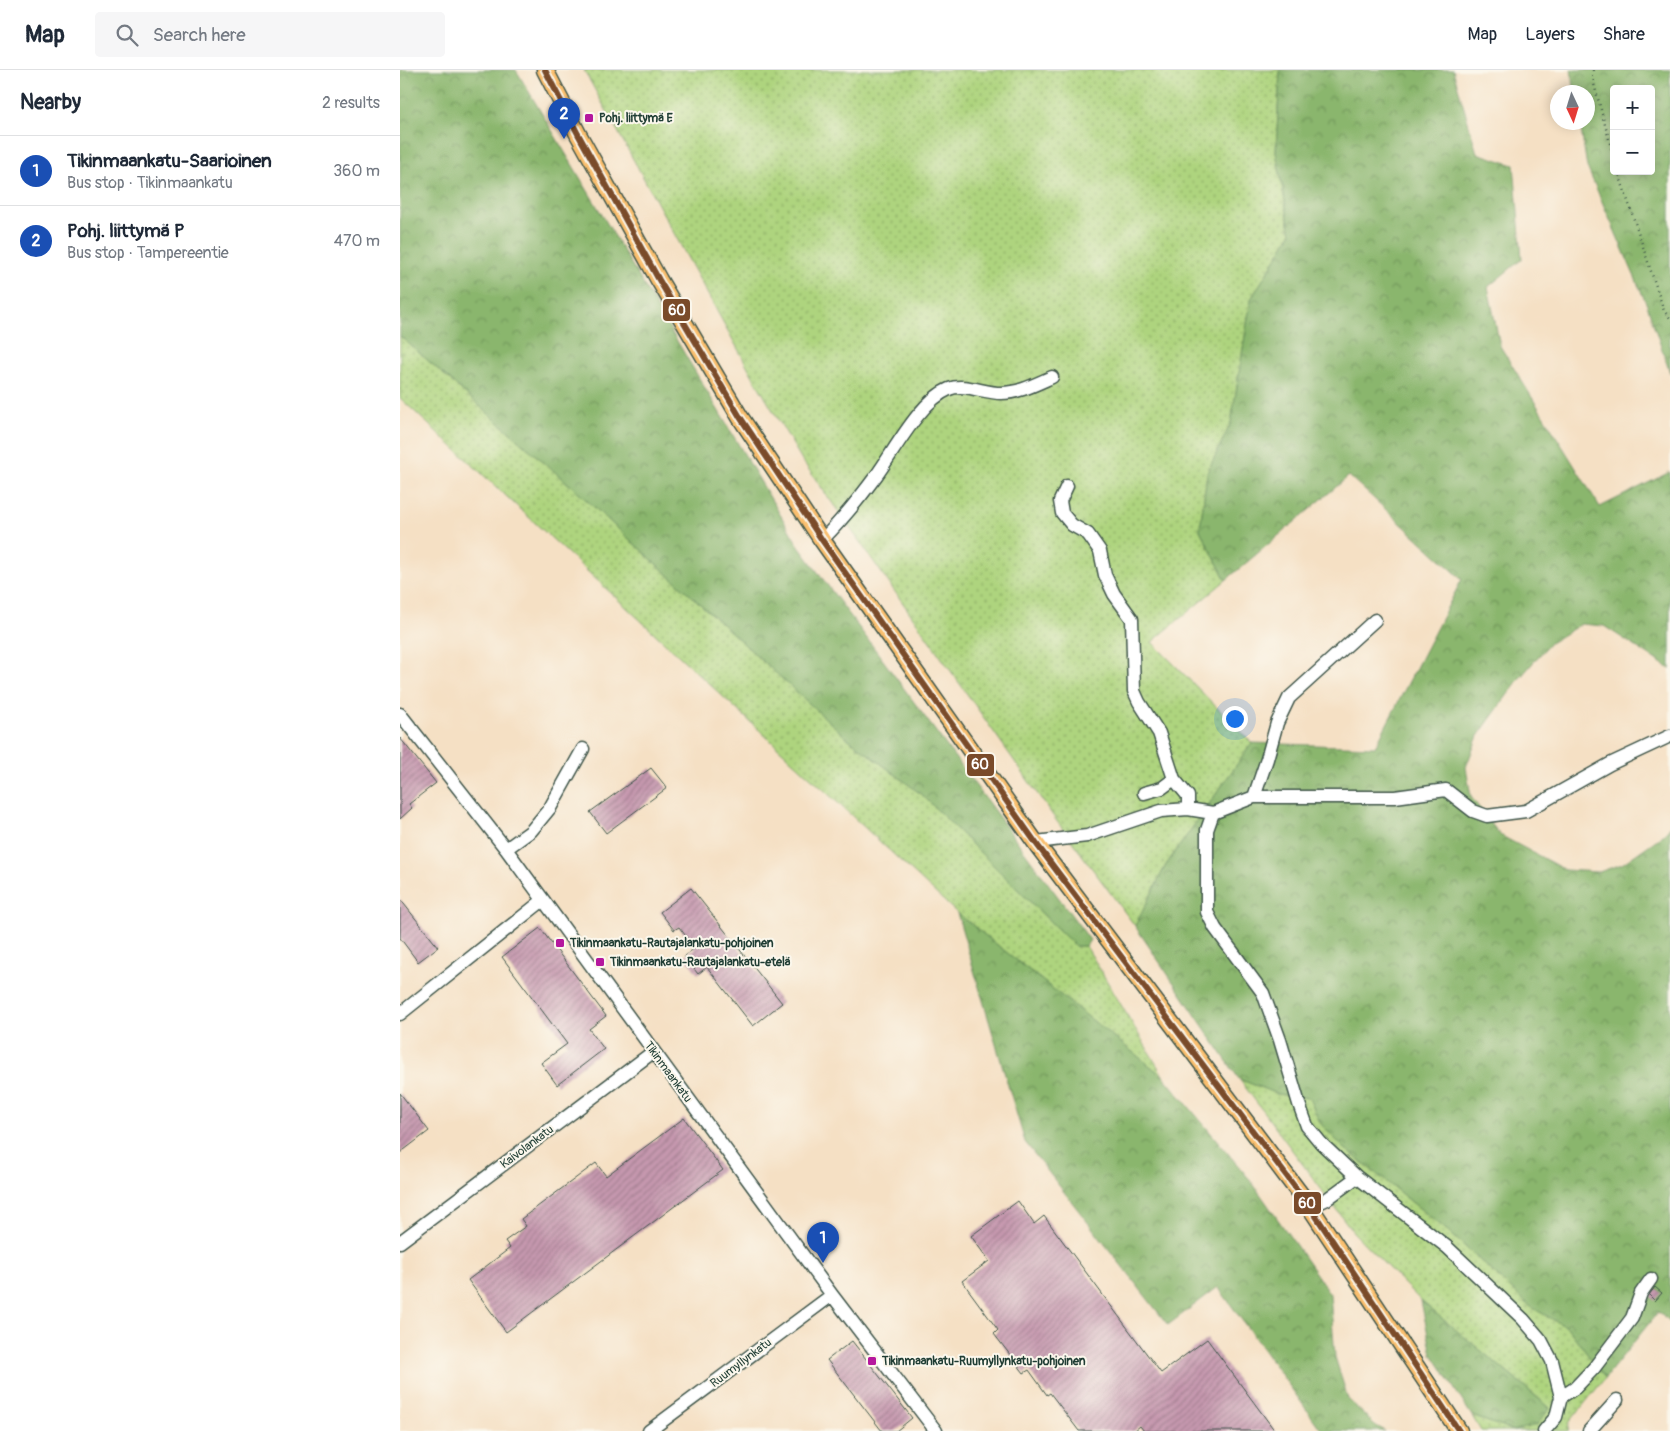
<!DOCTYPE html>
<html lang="en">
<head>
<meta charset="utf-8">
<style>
  :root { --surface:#fff; --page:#f6f6f7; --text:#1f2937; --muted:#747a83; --line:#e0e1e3; --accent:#b45309 }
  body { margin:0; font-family:Pangolin,sans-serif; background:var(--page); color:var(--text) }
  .controls { position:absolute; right:15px; top:15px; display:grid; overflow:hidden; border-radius:5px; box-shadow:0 2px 12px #0003 }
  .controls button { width:45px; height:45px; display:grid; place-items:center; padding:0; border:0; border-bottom:1px solid var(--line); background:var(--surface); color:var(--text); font:25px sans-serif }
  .compass { position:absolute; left:1150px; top:15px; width:45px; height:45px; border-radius:50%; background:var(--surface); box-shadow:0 2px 12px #0003; rotate:176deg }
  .you { position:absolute; left:834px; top:648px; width:18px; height:18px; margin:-12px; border:4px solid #fff; border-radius:50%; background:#1a73e8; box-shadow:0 0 0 8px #1a73e833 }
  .badge { display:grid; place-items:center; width:32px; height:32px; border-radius:50%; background:var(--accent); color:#fff; font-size:16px; font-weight:700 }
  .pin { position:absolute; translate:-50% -41px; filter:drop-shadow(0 1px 2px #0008) }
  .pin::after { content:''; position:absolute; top:26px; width:18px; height:15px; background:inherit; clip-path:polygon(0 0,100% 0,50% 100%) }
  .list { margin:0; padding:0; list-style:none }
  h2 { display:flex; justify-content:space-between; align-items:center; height:65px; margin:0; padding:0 20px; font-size:21px }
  h2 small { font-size:16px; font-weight:400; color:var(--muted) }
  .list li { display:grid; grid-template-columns:32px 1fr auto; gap:15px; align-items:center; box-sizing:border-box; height:70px; padding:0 20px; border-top:1px solid var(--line) }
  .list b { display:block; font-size:19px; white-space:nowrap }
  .list p { margin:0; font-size:16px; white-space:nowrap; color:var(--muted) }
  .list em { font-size:16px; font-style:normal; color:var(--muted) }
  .icon { flex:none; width:28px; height:28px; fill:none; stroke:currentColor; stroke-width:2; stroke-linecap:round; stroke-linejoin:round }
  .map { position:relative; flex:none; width:1270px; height:1361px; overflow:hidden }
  header { display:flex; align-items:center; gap:30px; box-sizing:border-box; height:70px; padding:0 25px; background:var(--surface); border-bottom:1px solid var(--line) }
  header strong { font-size:24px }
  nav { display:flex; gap:28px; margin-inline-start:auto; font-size:18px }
  .search { width:350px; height:45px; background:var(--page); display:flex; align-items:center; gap:12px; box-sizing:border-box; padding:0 18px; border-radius:5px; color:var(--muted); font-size:19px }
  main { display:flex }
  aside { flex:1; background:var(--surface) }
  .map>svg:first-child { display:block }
  .grass { fill:url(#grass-dots); stroke:#668859 }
  .forest { fill:url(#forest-crowns); stroke:#547a50; fill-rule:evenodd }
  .building { fill:url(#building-hatch) }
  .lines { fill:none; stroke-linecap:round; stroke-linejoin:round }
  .minor-casing { stroke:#3f554a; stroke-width:15 }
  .major-casing { stroke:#3f554a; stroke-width:19 }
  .path { stroke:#3f554a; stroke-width:2.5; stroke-dasharray:1 4; stroke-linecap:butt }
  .minor { stroke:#fff; stroke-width:12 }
  .major { stroke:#fabe6d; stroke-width:16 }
  .bus-1-casing { stroke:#fbf7ec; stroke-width:10 }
  .bus-1 { stroke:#7a4b2a; stroke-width:6 }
  .poi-dot { fill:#b5179e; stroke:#fbf7ec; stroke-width:2 }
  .labels { text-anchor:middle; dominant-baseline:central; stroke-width:4; stroke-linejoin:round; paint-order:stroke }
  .poi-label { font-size:12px; font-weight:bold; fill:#1f3d34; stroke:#fbf7ec; text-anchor:start }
  .street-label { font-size:12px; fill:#1f3d34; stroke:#fbf7ec }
  .line-badge { stroke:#fbf7ec; stroke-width:2 }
  .badge-label { font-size:14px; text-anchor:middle; font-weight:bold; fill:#fff }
</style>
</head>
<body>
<header>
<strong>Map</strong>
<div class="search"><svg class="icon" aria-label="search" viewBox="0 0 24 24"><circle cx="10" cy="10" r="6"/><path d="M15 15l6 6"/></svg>Search here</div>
<nav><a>Map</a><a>Layers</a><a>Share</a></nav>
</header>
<main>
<aside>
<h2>Nearby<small>2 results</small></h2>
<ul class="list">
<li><span class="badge" style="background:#1a4fb4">1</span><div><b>Tikinmaankatu-Saarioinen</b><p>Bus stop · Tikinmaankatu</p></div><em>360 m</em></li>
<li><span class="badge" style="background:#1a4fb4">2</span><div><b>Pohj. liittymä P</b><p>Bus stop · Tampereentie</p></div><em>470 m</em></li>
</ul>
</aside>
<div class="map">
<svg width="1270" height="1361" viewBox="0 0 1270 1361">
  <defs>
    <pattern id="grass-dots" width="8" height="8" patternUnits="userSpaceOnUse" patternTransform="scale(1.25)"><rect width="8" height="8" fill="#aed47e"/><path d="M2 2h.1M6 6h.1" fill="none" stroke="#8dad68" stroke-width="1.8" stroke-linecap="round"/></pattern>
    <pattern id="forest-crowns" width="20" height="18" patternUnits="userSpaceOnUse" patternTransform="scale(1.25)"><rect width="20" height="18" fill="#8ab66d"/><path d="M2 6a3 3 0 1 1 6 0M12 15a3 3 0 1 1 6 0" fill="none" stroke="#70955a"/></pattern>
    <pattern id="building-hatch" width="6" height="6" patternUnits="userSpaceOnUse" patternTransform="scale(1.25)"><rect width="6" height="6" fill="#c698af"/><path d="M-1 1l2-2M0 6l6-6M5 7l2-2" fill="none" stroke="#a07d8f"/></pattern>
  </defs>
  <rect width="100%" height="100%" fill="#fbf7ec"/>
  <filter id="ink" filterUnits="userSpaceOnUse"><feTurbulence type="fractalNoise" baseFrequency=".02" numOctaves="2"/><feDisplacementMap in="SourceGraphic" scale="10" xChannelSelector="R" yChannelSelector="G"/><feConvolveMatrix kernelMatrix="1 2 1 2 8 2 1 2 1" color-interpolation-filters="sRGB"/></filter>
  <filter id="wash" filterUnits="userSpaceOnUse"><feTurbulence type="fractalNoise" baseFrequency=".0096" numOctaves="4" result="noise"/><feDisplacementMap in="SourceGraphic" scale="20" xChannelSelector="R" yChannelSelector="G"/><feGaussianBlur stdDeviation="1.12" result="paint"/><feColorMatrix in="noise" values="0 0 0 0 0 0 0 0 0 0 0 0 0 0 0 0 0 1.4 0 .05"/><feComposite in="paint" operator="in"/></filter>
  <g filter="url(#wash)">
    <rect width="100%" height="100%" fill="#f5e0c4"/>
    <!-- grass -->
    <path class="grass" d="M184 0H880L876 82 891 164 851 229 831 353 807 403 800 460 826 510 752 572 852 673 766 795 735 856 656 750 402 390 355 310Z
      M0 266 171 416 446 667 521 724 675 876H686L764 1007 557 843 0 328Z
      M839 1009 877 1024 909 1028 920 1053 943 1077 1048 1161 1131 1237 1168 1258 1205 1308 1169 1353 1168 1361H1081L1072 1346 1114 1361 1150 1338 1021 1231 954 1163Z"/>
    <!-- forest -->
    <path class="forest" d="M0 0H116L400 478 690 870 686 876H675L521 724 446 667 171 416 0 266Z
      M880 0H1053L1077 83 1114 95 1122 189 1088 217 1100 276 1200 437 1270 402V599L1204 556 1181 554 1150 573 1119 609 1078 666 1066 697 1071 727 1100 765 1165 800 1199 802 1222 794 1266 763 1270 756V1251L1258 1242 1205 1308 1168 1258 1131 1237 1048 1161 943 1077 920 1053 909 1028 877 1024 839 1009 735 856 766 795 852 673 975 677 1062 509 949 406 826 510 800 460 807 403 831 353 851 229 891 164 876 82Z
      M1171 0H1270V303L1247 235 1187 97 1180 53 1188 52V22H1175ZM1214 19H1251V101H1214Z
      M557 843 764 1007 851 1111 930 1224 935 1287 948 1329 975 1355 985 1361H922L818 1217 768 1255 625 1072Z
      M1021 1231 1150 1338 1137 1355 1114 1361 1072 1346 1032 1284Z"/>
    <g id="blocks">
      <!-- building -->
      <path class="building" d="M0 668 36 713 9 734 12 738 0 749Z
        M251 698 267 718 206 763 190 742Z
        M291 818 382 933 353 956 307 897 298 904 284 886 295 878 279 857 274 860 260 842Z
        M0 829 38 877 18 892 0 868Z
        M140 858 206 946 189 959 204 979 157 1015 141 993 167 974 102 887Z
        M0 1023 29 1061 0 1083Z
        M284 1048 323 1100 106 1262 68 1210 110 1178 105 1171 126 1156 121 1149 196 1093 206 1106Z
        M618 1131 634 1154 644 1146 761 1303 807 1269 875 1361H744L740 1356 734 1361H679L650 1323 647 1325 629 1300 624 1303 594 1264 598 1260 562 1211 589 1191 571 1166Z
        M1255 1217 1262 1223 1255 1231 1249 1225Z
        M452 1271 512 1348 496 1361H482L427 1290Z"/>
    </g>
  </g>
  <g filter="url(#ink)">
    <use href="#blocks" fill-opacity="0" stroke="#3f554a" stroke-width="1"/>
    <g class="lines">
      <defs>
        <path id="minor" d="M667 416 660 431 662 443 672 455 688 464 700 481 705 505 714 524 732 549 734 621 739 632 759 663 774 709 788 726V739
          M422 470C442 450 459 429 476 406 495 380 520 331 549 319 564 313 584 323 601 323 619 323 636 314 652 307
          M0 644 106 779 432 1225 536 1361
          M744 723 762 718 774 709
          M854 727 867 689 877 653 889 628 975 550
          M813 743 807 760V842L815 858 863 923 880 970 899 1034 907 1056 921 1073 957 1107 1047 1177 1123 1249 1141 1270 1152 1291 1161 1327 1156 1347 1144 1361
          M636 772 687 766 761 741 788 739 813 743 854 727H995L1046 720 1073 741 1087 746 1126 741 1210 694 1270 666
          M106 779 131 761 150 738 183 679
          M0 944 142 831
          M910 1137 927 1129 957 1107
          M0 1172 253 982
          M1161 1327 1175 1318 1194 1298 1232 1248 1241 1223 1251 1209
          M249 1361 432 1225
          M1189 1361 1217 1330"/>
        <path id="major" d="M145 0 178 64 259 210 340 347 422 470 638 776 910 1137 1059 1361"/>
      </defs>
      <!-- minor casing -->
      <use href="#minor" class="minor-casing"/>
      <!-- major casing -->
      <use href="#major" class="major-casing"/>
      <!-- path -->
      <path class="path" d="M1193 0 1194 14 1214 88
        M1218 101 1264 241 1270 248"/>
      <!-- minor -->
      <use href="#minor" class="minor"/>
      <!-- major -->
      <use href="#major" class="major"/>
      <defs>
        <path id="bus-1" d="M145 0 178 64 259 210 340 347 422 470 638 776 910 1137 1059 1361"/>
      </defs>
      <!-- bus-1 casing -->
      <use href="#bus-1" class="bus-1-casing"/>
      <!-- bus-1 -->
      <use href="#bus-1" class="bus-1"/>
    </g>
  </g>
  <!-- markers -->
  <g class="poi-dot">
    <rect x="184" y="43" width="10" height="10" rx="2.5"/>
    <rect x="155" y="868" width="10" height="10" rx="2.5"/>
    <rect x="195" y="887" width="10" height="10" rx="2.5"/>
    <rect x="467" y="1286" width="10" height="10" rx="2.5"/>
  </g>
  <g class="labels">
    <!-- poi labels -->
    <g class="poi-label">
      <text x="199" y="48">Pohj. liittymä E</text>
      <text x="170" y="873">Tikinmaankatu-Rautajalankatu-pohjoinen</text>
      <text x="210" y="892">Tikinmaankatu-Rautajalankatu-etelä</text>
      <text x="482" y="1291">Tikinmaankatu-Ruumyllynkatu-pohjoinen</text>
    </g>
    <!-- street labels -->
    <g class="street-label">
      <text transform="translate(268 1002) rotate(54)">Tikinmaankatu</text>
      <text transform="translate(127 1077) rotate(-37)">Kaivolankatu</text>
      <text transform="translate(341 1293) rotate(-37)">Ruumyllynkatu</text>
    </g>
  </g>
  <g class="line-badge">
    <rect x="262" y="228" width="29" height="24" rx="5" fill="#7a4b2a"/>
    <rect x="566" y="683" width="29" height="24" rx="5" fill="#7a4b2a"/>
    <rect x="893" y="1121" width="29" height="24" rx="5" fill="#7a4b2a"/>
  </g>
  <g class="badge-label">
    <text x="277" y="245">60</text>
    <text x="580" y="699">60</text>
    <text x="907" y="1138">60</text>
  </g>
</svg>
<div class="controls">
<button>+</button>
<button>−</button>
</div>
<svg class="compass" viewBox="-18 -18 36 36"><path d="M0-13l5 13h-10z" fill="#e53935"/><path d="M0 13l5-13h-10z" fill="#747a83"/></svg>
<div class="you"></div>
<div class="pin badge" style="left:423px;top:1193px;background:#1a4fb4">1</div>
<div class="pin badge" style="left:164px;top:69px;background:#1a4fb4">2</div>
</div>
</main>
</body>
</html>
